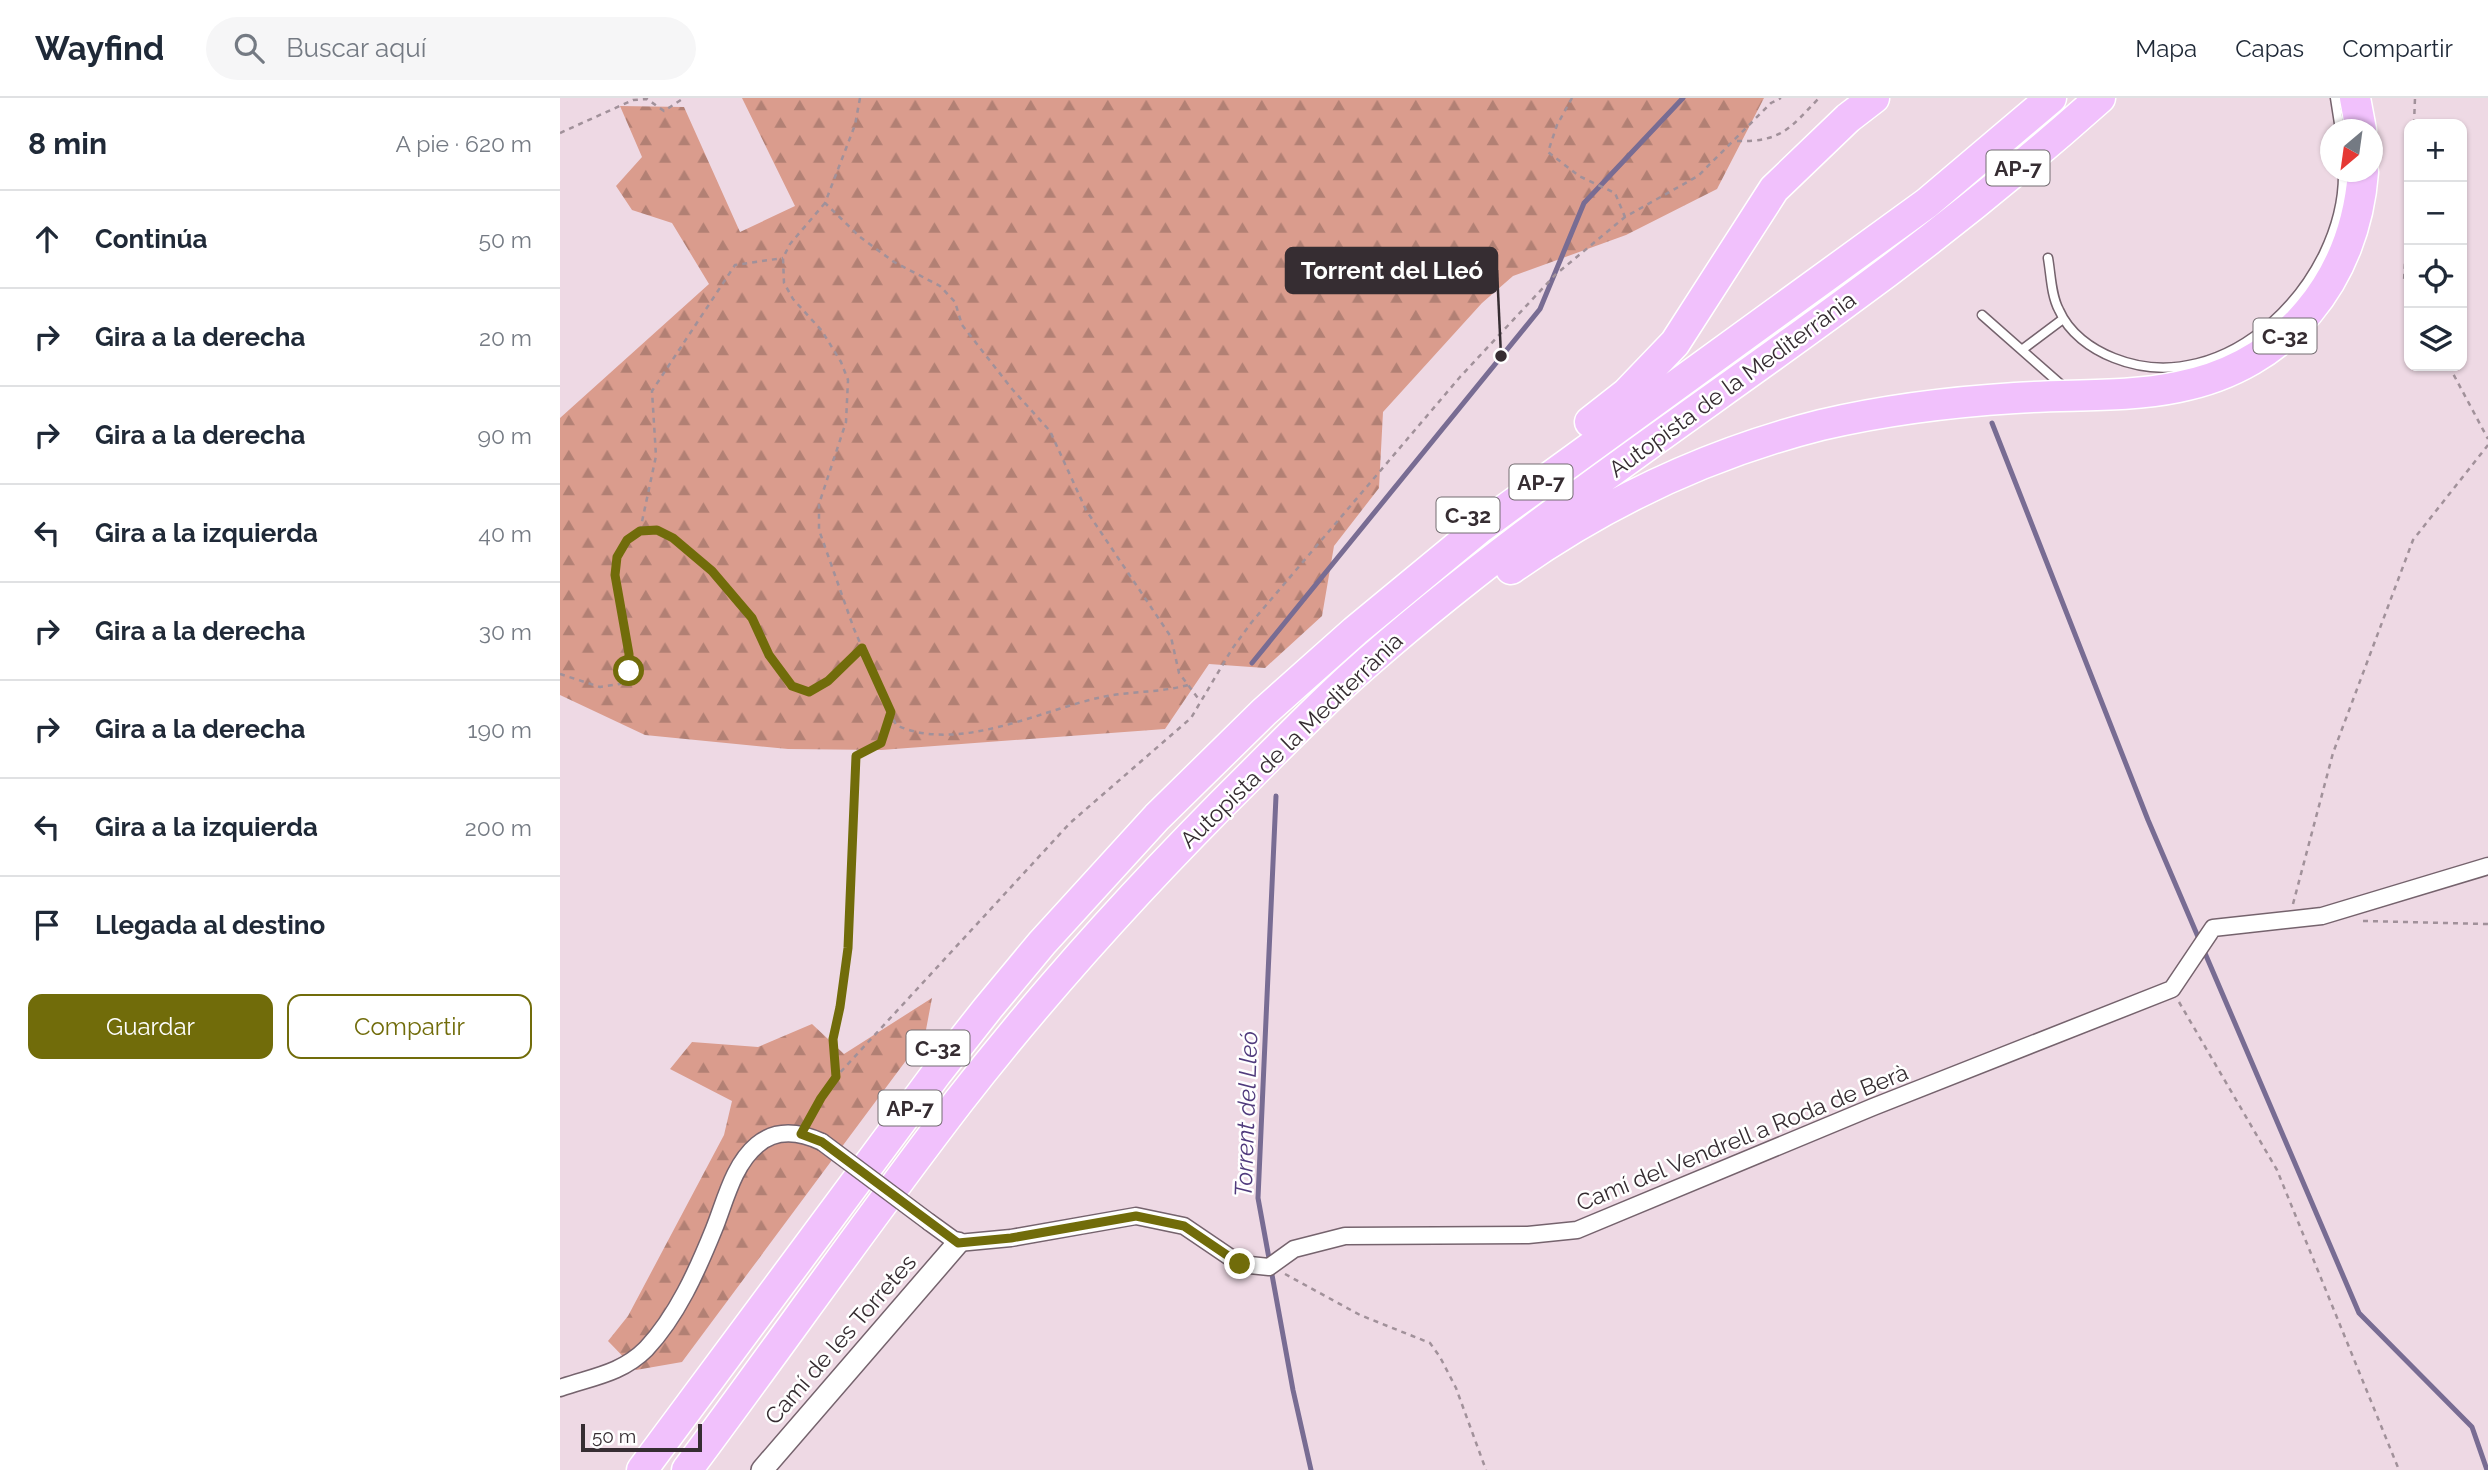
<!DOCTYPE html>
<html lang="es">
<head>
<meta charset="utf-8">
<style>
  :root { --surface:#fff; --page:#f6f6f7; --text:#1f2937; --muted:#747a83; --line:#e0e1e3; --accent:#716c0a }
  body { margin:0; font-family:Raleway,sans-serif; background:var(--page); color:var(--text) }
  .controls { position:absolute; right:21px; top:21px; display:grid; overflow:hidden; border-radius:14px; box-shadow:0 2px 5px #0004 }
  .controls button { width:63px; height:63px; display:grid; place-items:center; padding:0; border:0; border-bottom:2px solid var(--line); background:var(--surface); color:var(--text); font:35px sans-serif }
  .compass { position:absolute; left:1760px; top:21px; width:63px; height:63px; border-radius:50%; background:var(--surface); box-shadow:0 2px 5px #0004; rotate:209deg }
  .scale { position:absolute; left:21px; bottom:18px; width:121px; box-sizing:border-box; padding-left:7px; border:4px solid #362d32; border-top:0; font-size:19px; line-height:24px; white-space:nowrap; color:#362d32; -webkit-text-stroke:5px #fff; paint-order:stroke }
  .stop { position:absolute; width:21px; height:21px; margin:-16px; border:5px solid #716c0a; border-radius:50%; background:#fff }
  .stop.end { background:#716c0a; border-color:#fff; box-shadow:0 2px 7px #0008 }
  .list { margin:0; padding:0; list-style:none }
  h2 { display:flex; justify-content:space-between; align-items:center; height:91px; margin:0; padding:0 28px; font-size:30px }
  h2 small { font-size:23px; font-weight:400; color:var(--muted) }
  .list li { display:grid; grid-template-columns:46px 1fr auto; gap:21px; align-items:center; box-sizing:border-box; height:98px; padding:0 28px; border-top:2px solid var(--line) }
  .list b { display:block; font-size:26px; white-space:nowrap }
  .list em { font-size:23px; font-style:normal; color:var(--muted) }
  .actions { display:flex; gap:14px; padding:21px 28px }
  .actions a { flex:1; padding:16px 0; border:2px solid var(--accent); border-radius:14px; text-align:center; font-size:24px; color:var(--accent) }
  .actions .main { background:var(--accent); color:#fff }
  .icon { flex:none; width:38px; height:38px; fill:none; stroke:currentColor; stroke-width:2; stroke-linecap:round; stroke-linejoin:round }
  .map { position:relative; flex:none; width:1928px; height:1372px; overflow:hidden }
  header { display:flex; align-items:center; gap:42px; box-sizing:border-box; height:98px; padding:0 35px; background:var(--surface); border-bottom:2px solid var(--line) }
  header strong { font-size:33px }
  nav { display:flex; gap:38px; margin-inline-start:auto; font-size:24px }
  .search { width:490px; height:63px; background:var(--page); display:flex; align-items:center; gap:18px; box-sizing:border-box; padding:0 24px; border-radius:38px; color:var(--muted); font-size:26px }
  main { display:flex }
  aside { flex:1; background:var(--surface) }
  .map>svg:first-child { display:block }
  .forest { fill:url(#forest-firs) }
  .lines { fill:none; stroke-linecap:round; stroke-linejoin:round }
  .stream { stroke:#786c93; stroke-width:5 }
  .service-casing { stroke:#75636d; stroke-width:11 }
  .minor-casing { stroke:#75636d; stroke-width:19 }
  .tertiary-casing { stroke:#75636d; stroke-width:24 }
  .motorway-casing { stroke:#fff; stroke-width:33 }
  .path { stroke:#a1919a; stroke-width:2.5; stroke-dasharray:5 5; stroke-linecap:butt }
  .service { stroke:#fff; stroke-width:8 }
  .minor { stroke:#fff; stroke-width:16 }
  .tertiary { stroke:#fff; stroke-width:21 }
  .motorway { stroke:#f1c1fc; stroke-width:30 }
  .minor-bridge-casing { stroke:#75636d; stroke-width:19; stroke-linecap:butt }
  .minor-bridge { stroke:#fff; stroke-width:16 }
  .route { stroke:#716c0a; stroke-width:9 }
  .labels { text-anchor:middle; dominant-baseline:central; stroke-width:5; stroke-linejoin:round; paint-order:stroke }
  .shield { fill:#fff; stroke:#726c70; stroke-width:2 }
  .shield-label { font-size:21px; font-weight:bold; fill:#362d32 }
  .street-label { font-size:23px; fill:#362d32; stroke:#fff }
  .water-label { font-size:24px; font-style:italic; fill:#503b7d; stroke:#fff }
  .leader { fill:none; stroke:#362d32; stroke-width:2.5 }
  .callout-dot { fill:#362d32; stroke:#fff; stroke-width:2.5 }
  .callout { fill:#362d32; stroke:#362d32; stroke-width:2.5 }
  .callout-label { font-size:24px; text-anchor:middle; font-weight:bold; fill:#fff }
</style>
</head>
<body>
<header>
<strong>Wayfind</strong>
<div class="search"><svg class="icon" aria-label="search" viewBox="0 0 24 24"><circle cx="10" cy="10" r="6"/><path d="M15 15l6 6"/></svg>Buscar aquí</div>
<nav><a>Mapa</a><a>Capas</a><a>Compartir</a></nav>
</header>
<main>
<aside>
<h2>8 min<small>A pie · 620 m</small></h2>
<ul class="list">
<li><svg class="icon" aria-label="ahead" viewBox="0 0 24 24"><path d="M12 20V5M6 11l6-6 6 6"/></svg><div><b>Continúa</b></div><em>50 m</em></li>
<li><svg class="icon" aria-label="right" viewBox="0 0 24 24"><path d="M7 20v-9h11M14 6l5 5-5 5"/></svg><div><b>Gira a la derecha</b></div><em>20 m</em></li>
<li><svg class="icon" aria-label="right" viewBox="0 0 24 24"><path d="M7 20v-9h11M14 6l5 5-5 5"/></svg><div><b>Gira a la derecha</b></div><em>90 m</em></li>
<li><svg class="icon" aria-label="left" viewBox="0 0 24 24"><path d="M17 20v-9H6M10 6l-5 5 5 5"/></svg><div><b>Gira a la izquierda</b></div><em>40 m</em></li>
<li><svg class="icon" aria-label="right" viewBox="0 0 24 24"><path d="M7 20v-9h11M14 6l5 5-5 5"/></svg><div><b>Gira a la derecha</b></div><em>30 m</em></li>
<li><svg class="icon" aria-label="right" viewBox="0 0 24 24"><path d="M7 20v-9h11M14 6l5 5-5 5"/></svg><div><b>Gira a la derecha</b></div><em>190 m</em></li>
<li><svg class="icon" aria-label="left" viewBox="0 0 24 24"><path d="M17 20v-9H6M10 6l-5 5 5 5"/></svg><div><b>Gira a la izquierda</b></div><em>200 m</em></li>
<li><svg class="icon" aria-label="arrive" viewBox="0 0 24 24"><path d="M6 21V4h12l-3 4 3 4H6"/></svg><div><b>Llegada al destino</b></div></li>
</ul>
<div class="actions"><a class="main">Guardar</a><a>Compartir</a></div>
</aside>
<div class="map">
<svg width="1928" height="1372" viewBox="0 0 1928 1372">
  <defs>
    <pattern id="forest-firs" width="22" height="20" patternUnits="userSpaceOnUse" patternTransform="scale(1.75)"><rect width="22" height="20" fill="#da9c8d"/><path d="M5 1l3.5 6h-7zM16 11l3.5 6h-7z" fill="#b28074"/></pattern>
  </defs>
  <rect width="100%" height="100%" fill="#eed9e4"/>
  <!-- forest -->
  <path class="forest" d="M182 0H1204L1157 91 1066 137 953 178 922 205 823 314 819 390 774 448 762 518 705 570 649 566 605 631 321 652 228 651 85 637 0 597V320L149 186 112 125 72 112 56 88 82 59 60 8 124 9 180 134 235 108Z
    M372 900 365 937 122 1264 76 1272 48 1243 68 1218 164 1037 172 1003 110 971 132 944 198 949 252 926 284 956Z"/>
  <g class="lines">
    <!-- stream -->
    <path class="stream" d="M1432 325 1588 722 1799 1215 1912 1329 1927 1372
      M692 565 980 211 1024 105 1123 0
      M716 698 698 1100 733 1292 751 1372"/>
    <defs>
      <path id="service" d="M1775 0 1780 32
        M1488 160C1491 177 1491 197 1499 212 1509 235 1531 251 1554 260 1666 305 1785 183 1783 74
        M1422 217 1506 291
        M1463 251 1503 221"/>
      <path id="minor" d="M369 1124 398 1145 451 1140 576 1118 624 1128 680 1166 709 1169 734 1151 785 1138 968 1137 1017 1132 1313 1009 1612 891 1653 830 1762 818 1928 768
        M0 1290C31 1279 61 1276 86 1251 117 1218 137 1173 154 1131 165 1104 173 1067 197 1047 217 1030 240 1034 262 1044"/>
      <path id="tertiary" d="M202 1372 398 1145"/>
      <path id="motorway" d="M1795 0 1801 32
        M1030 324 1067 295 1115 245 1214 91 1288 20 1314 0
        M951 471C1044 405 1150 355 1261 327 1325 312 1390 304 1455 300 1509 296 1565 300 1618 289 1727 268 1795 181 1803 74
        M82 1372 376 976 428 910 482 845 597 719 704 614 795 533 921 429 1367 105 1491 0
        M127 1372C218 1250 306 1124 399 1003 489 887 587 780 691 677 724 644 757 610 791 579 945 441 1118 328 1284 206 1372 142 1458 73 1540 0"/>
    </defs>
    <!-- service casing -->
    <use href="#service" class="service-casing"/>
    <!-- minor casing -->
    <use href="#minor" class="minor-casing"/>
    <!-- tertiary casing -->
    <use href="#tertiary" class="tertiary-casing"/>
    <!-- motorway casing -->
    <use href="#motorway" class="motorway-casing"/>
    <!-- path -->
    <path class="path" d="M300 0 295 27 265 105 300 139 334 164 380 188 395 204 402 227 452 291 490 333 526 412 611 539 619 575 640 603
      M1012 0 997 27 988 54 1019 78 1055 95 1065 119
      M1854 26 1855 0
      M0 35 73 2 87 1 104 13 124 0
      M1177 43C1222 44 1230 30 1259 0
      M1849 96 1844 183 1849 193
      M265 105 230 146 223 160 224 185 233 201 262 233 281 264 288 282 286 324 259 406V432L294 531 336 627C398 656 481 612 542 599 570 593 599 595 628 587
      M1889 268 1928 341
      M80 433 96 358 92 293 175 167 223 160
      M0 576 40 589 60 586 69 573V556L55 477 57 459 67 442 80 433 97 432 113 440 152 473 192 520 209 557 232 588 249 594 268 583 302 550
      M1733 806 1773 655 1853 442 1928 347
      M1803 823 1928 826
      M1619 904 1717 1072 1839 1372
      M276 977 273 941 280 909 288 850 296 658 321 645 331 614
      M248 1024 261 1000 276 979 510 725 631 620 672 551 691 525 900 279 995 177 1065 119 1138 78 1211 5 1221 0
      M725 1176 800 1217 870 1245 880 1259 896 1290 926 1372"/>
    <!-- service -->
    <use href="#service" class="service"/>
    <!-- minor -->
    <use href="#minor" class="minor"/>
    <!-- tertiary -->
    <use href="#tertiary" class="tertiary"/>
    <!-- motorway -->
    <use href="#motorway" class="motorway"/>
    <defs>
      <path id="minor-bridge" d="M262 1044 369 1124"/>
    </defs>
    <!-- minor-bridge casing -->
    <use href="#minor-bridge" class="minor-bridge-casing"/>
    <!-- minor-bridge -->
    <use href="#minor-bridge" class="minor-bridge"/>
  </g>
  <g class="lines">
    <!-- route -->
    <path class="route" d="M69 573V556L55 477 57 459 67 442 80 433 97 432 113 440 152 473 192 520 209 557 232 588 249 594 268 583 302 550 331 614 321 645 296 658 288 850 280 909 273 941 276 979 261 1000 241 1036 262 1044 398 1145 451 1140 576 1118 624 1128 680 1166"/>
  </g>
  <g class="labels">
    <!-- shield labels -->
    <g class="shield">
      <rect x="1426.5" y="52.5" width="63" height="35" rx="5"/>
      <rect x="1693.5" y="220.5" width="63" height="35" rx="5"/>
      <rect x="949.5" y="366.5" width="63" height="35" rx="5"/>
      <rect x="876.5" y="399.5" width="63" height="35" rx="5"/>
      <rect x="346.5" y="932.5" width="63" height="35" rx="5"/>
      <rect x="318.5" y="992.5" width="63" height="35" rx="5"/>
    </g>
    <g class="shield-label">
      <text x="1458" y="70">AP-7</text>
      <text x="1725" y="238">C-32</text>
      <text x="981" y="384">AP-7</text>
      <text x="908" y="417">C-32</text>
      <text x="378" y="950">C-32</text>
      <text x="350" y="1010">AP-7</text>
    </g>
    <!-- street labels -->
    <g class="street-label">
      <text transform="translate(1172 286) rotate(-36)">Autopista de la Mediterrània</text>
      <text transform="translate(731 642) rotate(-44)">Autopista de la Mediterrània</text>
      <text transform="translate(1182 1039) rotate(-22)">Camí del Vendrell a Roda de Berà</text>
      <text transform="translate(280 1241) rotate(-49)">Camí de les Torretes</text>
    </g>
    <!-- water labels -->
    <g class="water-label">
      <text transform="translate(686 1016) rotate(-88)">Torrent del Lleó</text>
    </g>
  </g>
  <!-- callouts -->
  <path class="leader" d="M941 258L937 172"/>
  <circle class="callout-dot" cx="941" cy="258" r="7"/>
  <rect class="callout" x="726" y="150" width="211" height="45" rx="7"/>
  <g class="callout-label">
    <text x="832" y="181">Torrent del Lleó</text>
  </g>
</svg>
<div class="controls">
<button>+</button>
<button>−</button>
<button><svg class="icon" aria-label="locate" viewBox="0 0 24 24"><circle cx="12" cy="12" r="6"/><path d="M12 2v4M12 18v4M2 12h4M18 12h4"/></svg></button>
<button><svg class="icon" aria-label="layers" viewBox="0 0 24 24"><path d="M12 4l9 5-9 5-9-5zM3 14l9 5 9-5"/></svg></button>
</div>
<svg class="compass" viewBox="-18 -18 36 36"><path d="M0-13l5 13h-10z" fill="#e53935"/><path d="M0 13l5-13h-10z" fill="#747a83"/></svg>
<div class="scale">50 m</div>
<div class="stop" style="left:69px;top:573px"></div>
<div class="stop end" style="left:680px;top:1166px"></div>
</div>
</main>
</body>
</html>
